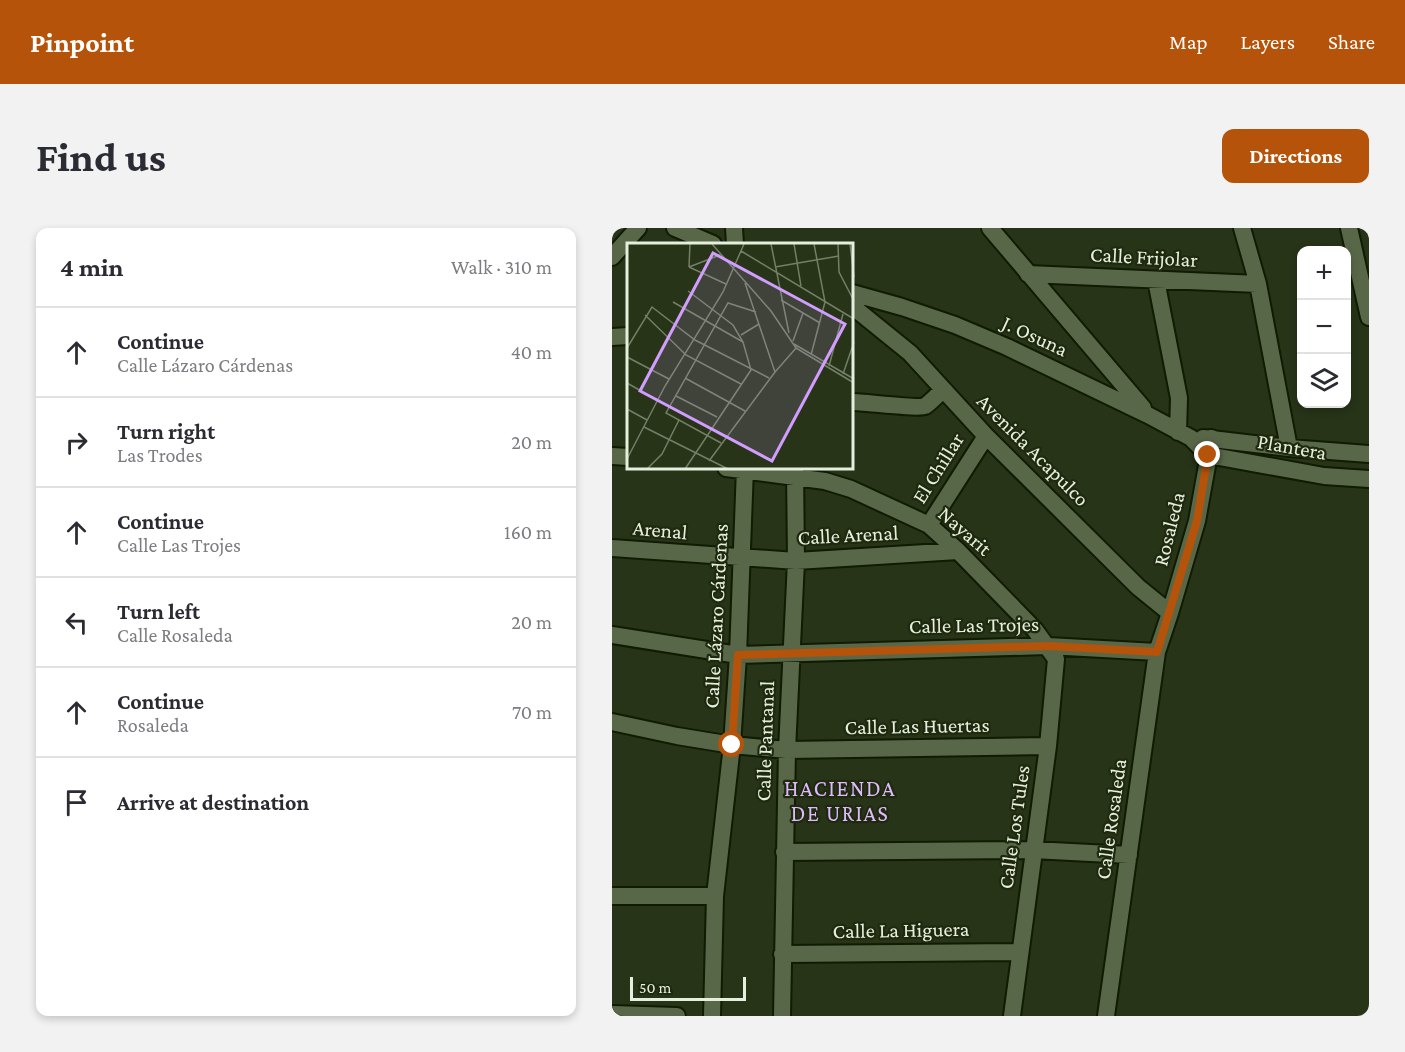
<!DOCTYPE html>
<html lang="en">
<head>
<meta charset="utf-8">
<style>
  :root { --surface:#fff; --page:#f2f2f3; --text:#2b2b33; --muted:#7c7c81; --line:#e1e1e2; --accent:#b45309 }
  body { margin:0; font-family:"Crimson Pro",serif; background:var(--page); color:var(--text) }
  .controls { position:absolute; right:18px; top:18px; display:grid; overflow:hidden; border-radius:12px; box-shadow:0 3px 9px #0003 }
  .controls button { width:54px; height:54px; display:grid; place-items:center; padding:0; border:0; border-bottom:2px solid var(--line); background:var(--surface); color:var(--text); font:30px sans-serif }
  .scale { position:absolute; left:18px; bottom:15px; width:116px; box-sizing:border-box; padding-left:6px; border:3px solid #e6efde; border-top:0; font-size:16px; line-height:21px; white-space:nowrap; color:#e6efde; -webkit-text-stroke:4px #1e290e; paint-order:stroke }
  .stop { position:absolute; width:18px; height:18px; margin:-14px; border:4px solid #b45309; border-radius:50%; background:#fff }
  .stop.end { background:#b45309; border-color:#fff; box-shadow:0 2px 6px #0008 }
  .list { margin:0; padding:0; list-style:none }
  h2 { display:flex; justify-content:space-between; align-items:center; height:78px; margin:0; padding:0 24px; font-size:26px }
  h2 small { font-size:20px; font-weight:400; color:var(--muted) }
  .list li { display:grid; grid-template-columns:39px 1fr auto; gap:18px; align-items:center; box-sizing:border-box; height:90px; padding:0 24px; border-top:2px solid var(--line) }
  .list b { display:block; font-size:22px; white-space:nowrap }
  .list p { margin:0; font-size:20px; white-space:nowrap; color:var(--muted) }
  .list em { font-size:20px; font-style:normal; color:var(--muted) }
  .icon { flex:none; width:33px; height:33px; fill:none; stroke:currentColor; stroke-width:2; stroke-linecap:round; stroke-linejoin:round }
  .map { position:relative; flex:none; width:757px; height:788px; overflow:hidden; border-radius:12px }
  header { display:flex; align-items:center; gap:36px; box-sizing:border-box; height:84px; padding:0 30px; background:var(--accent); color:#fff }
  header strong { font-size:28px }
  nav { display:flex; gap:33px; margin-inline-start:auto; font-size:21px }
  .intro { display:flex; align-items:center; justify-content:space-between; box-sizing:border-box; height:144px; padding:0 36px }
  h1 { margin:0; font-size:42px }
  .button { padding:15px 27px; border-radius:12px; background:var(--accent); color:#fff; font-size:21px; font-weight:700 }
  main { display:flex; gap:36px; padding:0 36px }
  aside { flex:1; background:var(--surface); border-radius:12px; box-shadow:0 3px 9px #0003 }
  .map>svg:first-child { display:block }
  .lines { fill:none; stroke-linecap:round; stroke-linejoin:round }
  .minor-casing { stroke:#101b02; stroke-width:20 }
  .minor { stroke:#596749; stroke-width:16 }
  .route { stroke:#b45309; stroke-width:8 }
  .labels { text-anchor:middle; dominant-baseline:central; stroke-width:4.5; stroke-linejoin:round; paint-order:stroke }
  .street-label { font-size:21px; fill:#e6efde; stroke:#1e290e }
  .neighbourhood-label { font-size:22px; letter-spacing:1.5px; fill:#debafe; stroke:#1e290e }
  .inset-road { fill:none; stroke:#737f67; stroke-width:1.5 }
  .view { fill:#d19dfe; fill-opacity:0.15; stroke:#d19dfe; stroke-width:3 }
  .inset-edge { fill:none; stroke:#e6efde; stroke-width:3 }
</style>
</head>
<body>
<header>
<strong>Pinpoint</strong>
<nav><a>Map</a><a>Layers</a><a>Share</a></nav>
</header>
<div class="intro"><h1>Find us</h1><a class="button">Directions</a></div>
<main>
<aside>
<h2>4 min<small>Walk · 310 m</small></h2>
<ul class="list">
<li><svg class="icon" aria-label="ahead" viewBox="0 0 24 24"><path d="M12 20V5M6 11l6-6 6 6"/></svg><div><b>Continue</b><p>Calle Lázaro Cárdenas</p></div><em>40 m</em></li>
<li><svg class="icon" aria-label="right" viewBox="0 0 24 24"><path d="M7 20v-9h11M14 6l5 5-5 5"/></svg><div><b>Turn right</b><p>Las Trodes</p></div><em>20 m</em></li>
<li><svg class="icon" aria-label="ahead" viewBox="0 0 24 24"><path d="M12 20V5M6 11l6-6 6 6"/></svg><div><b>Continue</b><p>Calle Las Trojes</p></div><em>160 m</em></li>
<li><svg class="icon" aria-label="left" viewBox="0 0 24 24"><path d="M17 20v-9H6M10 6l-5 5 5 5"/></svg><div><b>Turn left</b><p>Calle Rosaleda</p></div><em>20 m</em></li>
<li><svg class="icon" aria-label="ahead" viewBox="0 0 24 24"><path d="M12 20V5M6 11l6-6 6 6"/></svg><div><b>Continue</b><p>Rosaleda</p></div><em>70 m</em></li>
<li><svg class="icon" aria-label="arrive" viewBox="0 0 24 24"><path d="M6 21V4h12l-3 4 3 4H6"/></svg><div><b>Arrive at destination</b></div></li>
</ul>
</aside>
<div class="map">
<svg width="757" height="788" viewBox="0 0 757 788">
  <rect width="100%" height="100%" fill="#273418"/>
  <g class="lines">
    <defs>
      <path id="minor" d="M63 0 101 16
        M122 0 123 16
        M378 0 531 180
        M630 0 646 56 677 220
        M737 0 757 89
        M0 29 26 0
        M416 46 646 56
        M544 52 567 170 566 204
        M240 65 290 79 343 97 395 119 536 187 579 210 596 227
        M240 78 298 125 374 208 526 359 558 385 545 424 494 788
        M0 109 16 108
        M240 174C252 174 306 181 313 178 319 174 325 167 331 162
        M591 210 677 220 757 226
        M596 227 712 248 757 251
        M0 228 16 229
        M114 240 213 253 239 261 317 297 346 323 423 402 444 431 436 518 400 788
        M317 297 374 208
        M0 320 184 333 346 323
        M558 385 585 293 600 210
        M0 407 126 427 436 418 545 424
        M0 494 65 508 120 517 175 522 436 518
        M172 624 421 622 517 627
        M0 668H103
        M170 726 408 724
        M0 786 65 788
        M100 788 103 668 120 517 126 427 133 240
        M170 788 175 522 184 333 183 240"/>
    </defs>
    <!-- minor casing -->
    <use href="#minor" class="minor-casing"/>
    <!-- minor -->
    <use href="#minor" class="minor"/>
  </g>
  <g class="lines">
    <!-- route -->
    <path class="route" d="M120 517 126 427 436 418 545 424 585 293 596 227"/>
  </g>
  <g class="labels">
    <!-- street labels -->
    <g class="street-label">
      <text transform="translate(532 29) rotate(3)">Calle Frijolar</text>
      <text transform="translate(423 108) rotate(25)">J. Osuna</text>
      <text transform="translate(680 219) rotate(10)">Plantera</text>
      <text transform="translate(421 222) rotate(45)">Avenida Acapulco</text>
      <text transform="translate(326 240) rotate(-58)">El Chillar</text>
      <text transform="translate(557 301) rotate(-76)">Rosaleda</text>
      <text transform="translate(48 302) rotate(5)">Arenal</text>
      <text transform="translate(353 303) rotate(41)">Nayarit</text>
      <text transform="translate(236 307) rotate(-3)">Calle Arenal</text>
      <text transform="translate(104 388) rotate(-87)">Calle Lázaro Cárdenas</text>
      <text transform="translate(362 397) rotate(-1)">Calle Las Trojes</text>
      <text transform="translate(305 498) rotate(-1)">Calle Las Huertas</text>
      <text transform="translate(153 513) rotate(-88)">Calle Pantanal</text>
      <text transform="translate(499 591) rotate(-82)">Calle Rosaleda</text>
      <text transform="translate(402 599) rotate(-82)">Calle Los Tules</text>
      <text transform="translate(289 702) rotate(-1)">Calle La Higuera</text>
    </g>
    <!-- neighbourhood labels -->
    <g class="neighbourhood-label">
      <text x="228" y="560">HACIENDA<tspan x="228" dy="25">DE URIAS</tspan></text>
    </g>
  </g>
  <!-- overview -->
  <g transform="translate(15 15)">
    <rect width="226" height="226" fill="#273418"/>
    <path class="inset-road" d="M85 1 144 68 169 105M144 1 162 90M167 1 174 43M211 1 212 29 227 58M223 1 227 34M114 8 227 76M62 24 99 41M62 24 93 12M62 24 63 1M148 24 212 13M154 57 193 80M46 59 116 99M18 72 59 112 114 141M114 92 132 81M166 98 176 70M167 101 227 136M0 105 25 64 68 97 142 135M169 105 227 140M184 112 198 59 187 1M0 114 42 136M202 123 216 71M148 129 170 104M216 131 227 99M58 135 118 168M0 140 30 157M49 153 90 174M0 166 20 177M17 184 101 226M94 200 39 170 101 60 129 69M0 216 38 143 96 49 117 1M82 218 148 129 118 40M20 226 35 211 52 177M58 226 124 127 116 99 106 82 61 48"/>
    <path class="view" d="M86 10 218 81 145 218 13 148Z"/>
    <rect width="226" height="226" class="inset-edge"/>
  </g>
</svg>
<div class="controls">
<button>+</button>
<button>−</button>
<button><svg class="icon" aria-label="layers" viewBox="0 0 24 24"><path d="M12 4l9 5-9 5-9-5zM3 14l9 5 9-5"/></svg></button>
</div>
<div class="scale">50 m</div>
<div class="stop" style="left:120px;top:517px"></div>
<div class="stop end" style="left:596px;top:227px"></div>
</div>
</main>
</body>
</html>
